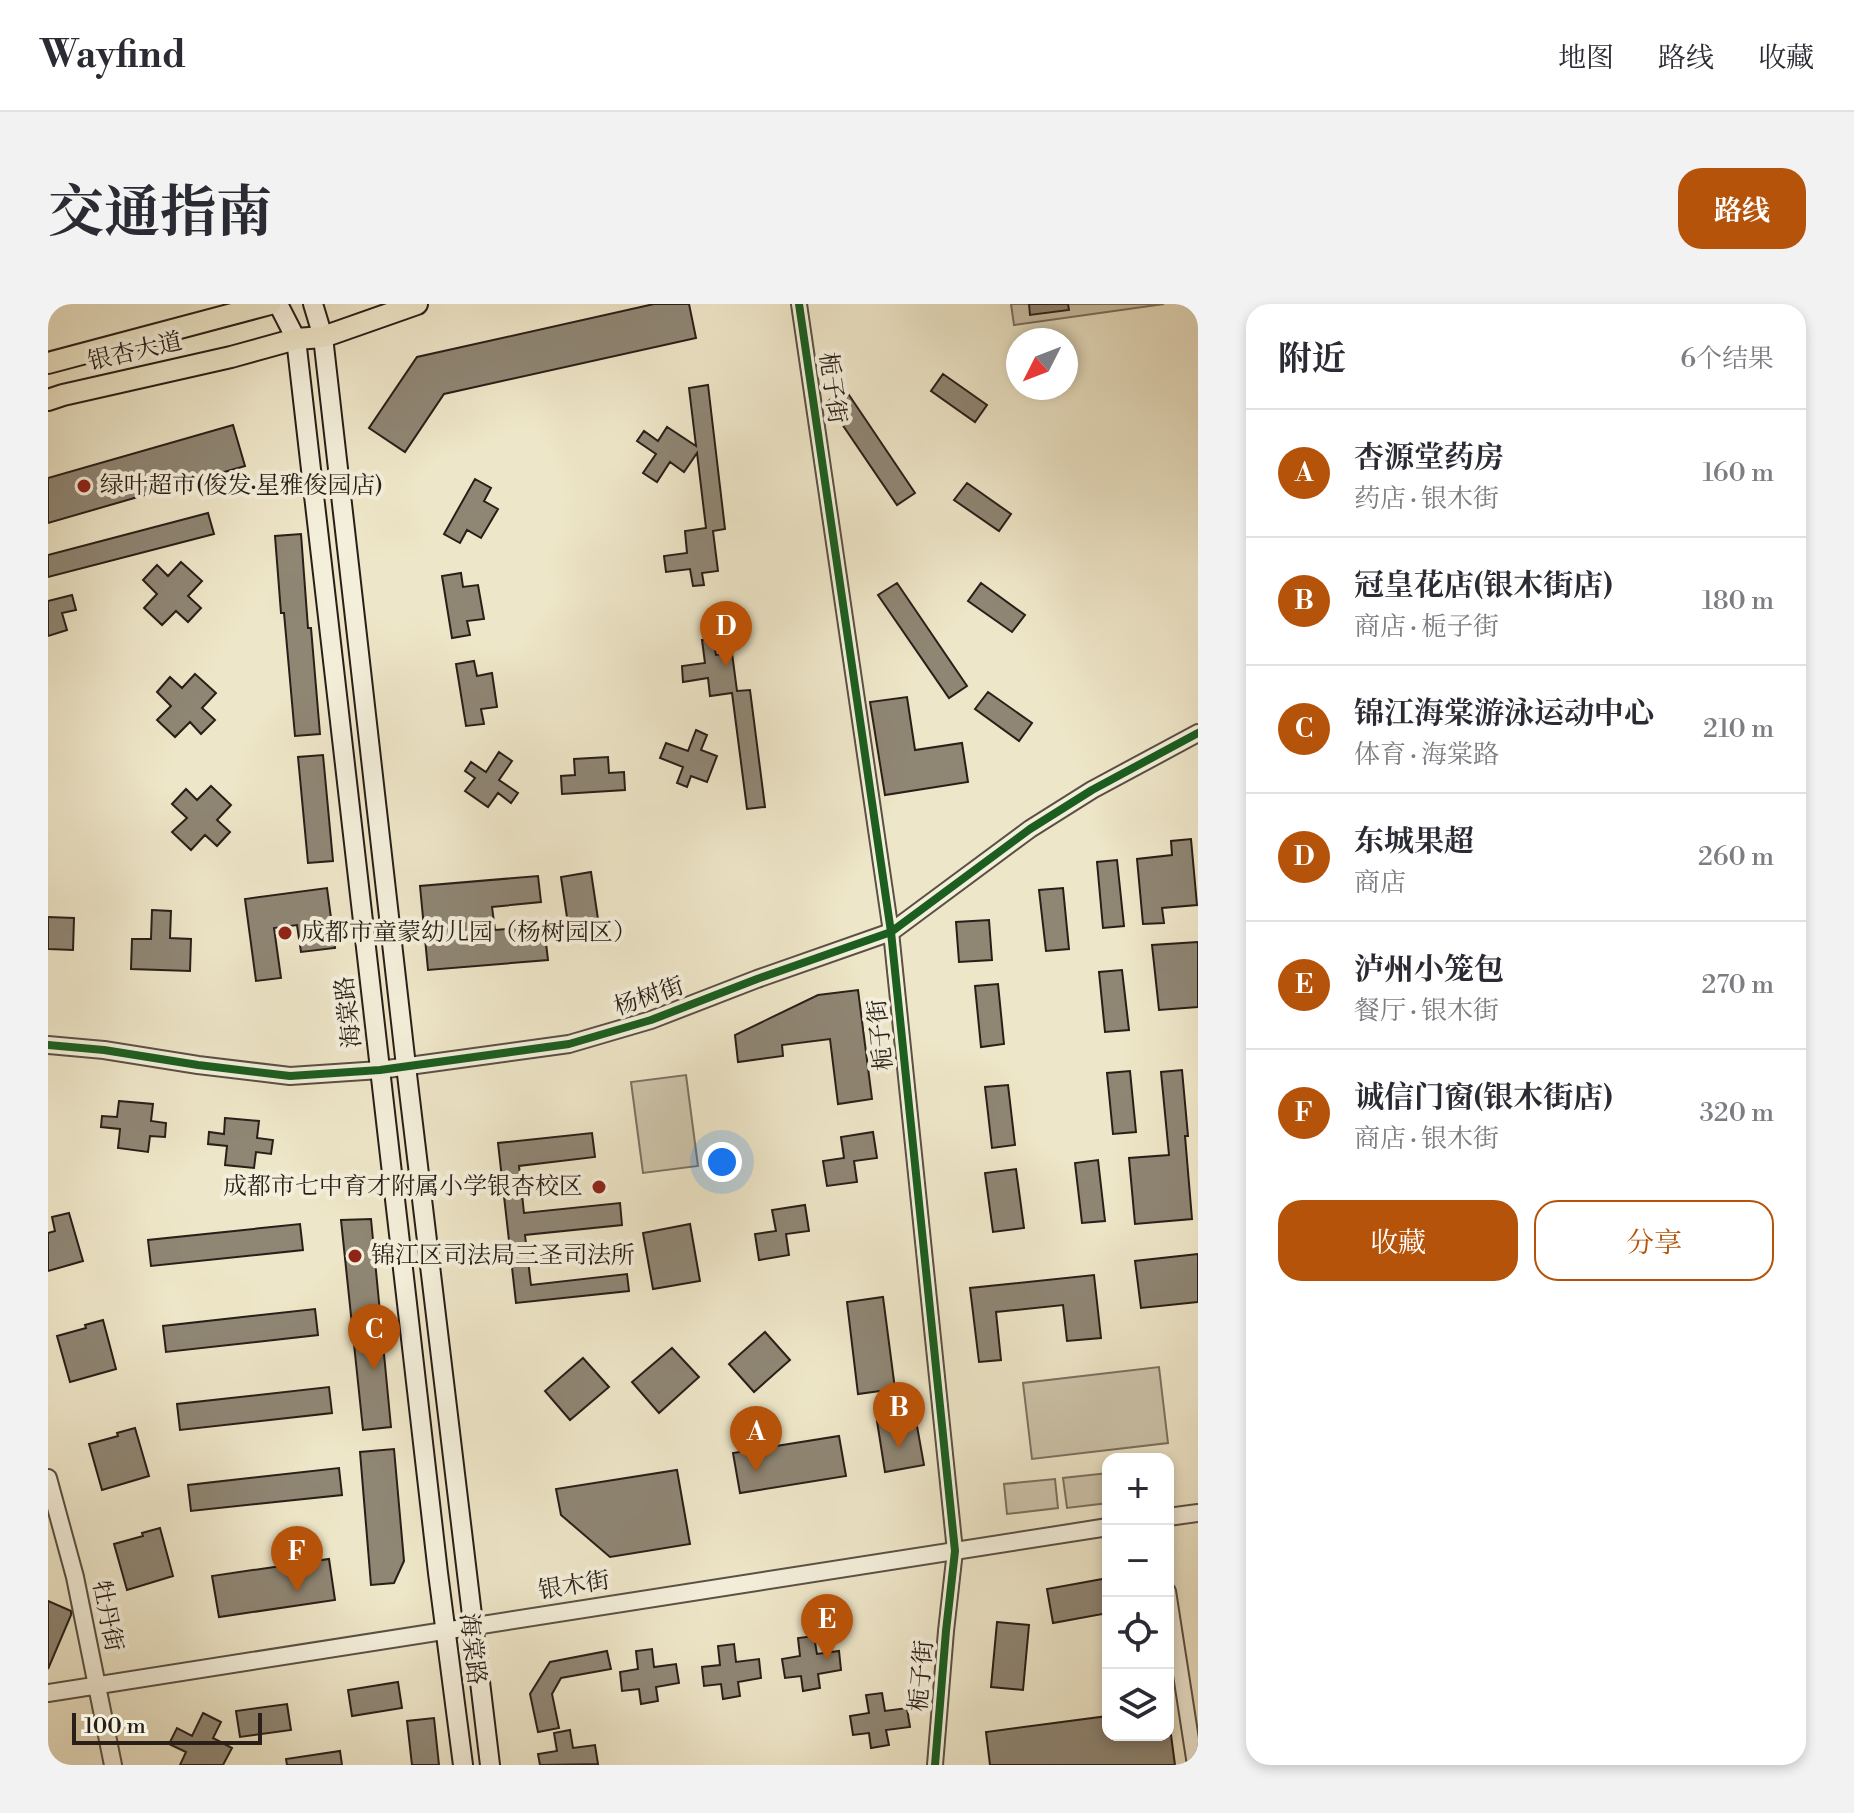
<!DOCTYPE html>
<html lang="zh">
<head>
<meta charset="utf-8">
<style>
  :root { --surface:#fff; --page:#f2f2f3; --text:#2b2b33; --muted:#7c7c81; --line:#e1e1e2; --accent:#b45309 }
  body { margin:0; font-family:"Libre Bodoni","Noto Serif SC",serif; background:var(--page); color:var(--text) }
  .controls { position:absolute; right:24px; bottom:24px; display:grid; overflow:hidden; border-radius:16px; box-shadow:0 4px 12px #0003 }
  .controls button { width:72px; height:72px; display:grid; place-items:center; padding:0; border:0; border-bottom:2px solid var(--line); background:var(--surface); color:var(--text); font:40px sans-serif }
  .compass { position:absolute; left:958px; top:24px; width:72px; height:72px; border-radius:50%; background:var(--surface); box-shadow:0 4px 12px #0003; rotate:228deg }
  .scale { position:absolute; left:24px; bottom:20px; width:190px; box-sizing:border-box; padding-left:8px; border:4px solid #291e18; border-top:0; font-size:22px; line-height:28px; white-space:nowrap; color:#291e18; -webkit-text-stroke:6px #f4efdb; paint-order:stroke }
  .you { position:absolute; left:674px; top:858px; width:28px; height:28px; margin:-20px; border:6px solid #fff; border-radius:50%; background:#1a73e8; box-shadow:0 0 0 12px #1a73e833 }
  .badge { display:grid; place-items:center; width:52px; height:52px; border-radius:50%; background:var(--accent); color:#fff; font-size:26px; font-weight:700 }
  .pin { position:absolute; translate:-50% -66px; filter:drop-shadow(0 2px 4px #0008) }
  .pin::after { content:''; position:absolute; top:42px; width:28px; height:24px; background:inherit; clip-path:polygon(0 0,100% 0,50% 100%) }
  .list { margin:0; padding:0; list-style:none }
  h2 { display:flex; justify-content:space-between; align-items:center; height:104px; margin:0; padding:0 32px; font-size:34px }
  h2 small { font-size:26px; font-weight:400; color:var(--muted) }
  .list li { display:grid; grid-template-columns:52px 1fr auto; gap:24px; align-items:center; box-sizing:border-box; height:128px; padding:0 32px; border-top:2px solid var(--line) }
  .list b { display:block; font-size:30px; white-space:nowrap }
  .list p { margin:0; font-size:26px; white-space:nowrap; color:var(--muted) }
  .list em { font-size:26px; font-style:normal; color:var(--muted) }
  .actions { display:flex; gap:16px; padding:24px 32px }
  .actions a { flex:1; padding:18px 0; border:2px solid var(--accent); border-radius:24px; text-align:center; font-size:28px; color:var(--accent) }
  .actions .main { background:var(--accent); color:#fff }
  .icon { flex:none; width:44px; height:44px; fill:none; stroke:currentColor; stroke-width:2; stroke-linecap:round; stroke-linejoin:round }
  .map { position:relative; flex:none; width:1150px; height:1461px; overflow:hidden; border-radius:24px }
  header { display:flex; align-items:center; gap:48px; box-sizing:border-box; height:112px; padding:0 40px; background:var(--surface); border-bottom:2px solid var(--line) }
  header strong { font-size:38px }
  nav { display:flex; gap:44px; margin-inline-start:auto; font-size:28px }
  .intro { display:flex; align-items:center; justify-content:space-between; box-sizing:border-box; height:192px; padding:0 48px }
  h1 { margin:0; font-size:56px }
  .button { padding:20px 36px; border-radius:24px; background:var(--accent); color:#fff; font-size:28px; font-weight:700 }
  main { display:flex; gap:48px; padding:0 48px }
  aside { flex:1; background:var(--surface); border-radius:24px; box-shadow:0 4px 12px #0003 }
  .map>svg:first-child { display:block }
  .green { fill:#cdc4aa; stroke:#7b7161; stroke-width:2 }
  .building { fill:#8f8674; stroke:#291e18; stroke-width:2 }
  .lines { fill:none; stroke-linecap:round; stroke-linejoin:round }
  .minor-casing { stroke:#5a5044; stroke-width:18 }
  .tertiary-casing { stroke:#5a5044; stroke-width:20 }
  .secondary-casing { stroke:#291e18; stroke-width:22 }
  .primary-casing { stroke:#291e18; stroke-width:24 }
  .minor { stroke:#f4efdb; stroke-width:14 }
  .tertiary { stroke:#f4efdb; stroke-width:16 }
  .secondary { stroke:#f4efdb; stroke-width:18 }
  .primary { stroke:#eee6c8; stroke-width:20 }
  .cycleway-casing { stroke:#f4efdb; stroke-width:13 }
  .cycleway { stroke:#1b5e20; stroke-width:8 }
  .poi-dot { fill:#8f2418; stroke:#f4efdb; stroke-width:3 }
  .labels { text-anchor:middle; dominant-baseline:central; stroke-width:8; stroke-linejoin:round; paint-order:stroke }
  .street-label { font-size:24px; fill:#291e18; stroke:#f4efdb }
  .poi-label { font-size:24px; fill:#291e18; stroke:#f4efdb; text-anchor:start }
</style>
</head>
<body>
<header>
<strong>Wayfind</strong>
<nav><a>地图</a><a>路线</a><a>收藏</a></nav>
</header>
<div class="intro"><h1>交通指南</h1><a class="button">路线</a></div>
<main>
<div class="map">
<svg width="1150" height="1461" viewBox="0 0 1150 1461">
  <rect width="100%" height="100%" fill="#eee6c8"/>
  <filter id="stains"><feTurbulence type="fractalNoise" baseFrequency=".0025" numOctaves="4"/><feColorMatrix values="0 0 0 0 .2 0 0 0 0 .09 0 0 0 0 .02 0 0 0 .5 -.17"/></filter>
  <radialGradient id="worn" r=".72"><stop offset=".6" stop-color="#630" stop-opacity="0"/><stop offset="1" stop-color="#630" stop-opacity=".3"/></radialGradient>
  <!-- green -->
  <path class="green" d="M963 0H1116L966 21Z
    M638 771 650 862 595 869 583 778Z
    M1111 1063 1120 1139 984 1155 975 1079Z
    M1060 1169V1199L1019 1204 1015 1174Z
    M1007 1175 1010 1204 959 1210 956 1180Z"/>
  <!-- building -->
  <path class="building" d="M606 0H641L648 34 396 90 357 148 321 124 369 53Z
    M981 0H1020L1021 6 982 11Z
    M895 70 939 101 927 118 883 87Z
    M660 81 677 225 665 227 670 267 654 269 656 281 645 282 642 265 618 268 616 252 639 249 637 227 658 224 649 149 636 168 622 158 609 178 595 169 608 150 589 137 596 127 610 137 619 123 648 142 641 84Z
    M797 85 867 189 849 201 779 98Z
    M185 121 197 162 0 219V174Z
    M427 175 443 184 436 197 450 205 433 234 419 226 412 239 396 230Z
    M919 179 963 210 951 227 906 196Z
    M160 209 166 230 0 273V251Z
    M253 230 260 324H263L272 430 247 432 236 309H233L227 232Z
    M133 258 154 277 140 292 153 304 140 318 128 307 114 321 96 304 109 290 95 276 109 261 120 272Z
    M413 269 415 283 430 281 436 315 419 317 422 331 404 334 394 272Z
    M849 279 919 382 901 394 830 291Z
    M933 279 977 311 964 328 920 297Z
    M24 291 28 306 14 309 19 326 0 332V297Z
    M665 335 668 351 684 349 689 387 702 386 717 503 699 505 684 389 662 392 660 374 635 378 634 362 657 359 654 336Z
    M426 357 429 372 444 369 449 403 433 405 436 420 418 422 408 360Z
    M147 370 168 389 154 404 167 416 153 430 142 418 127 433 109 416 123 402 109 388 122 373 134 384Z
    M940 388 984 419 971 437 927 405Z
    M859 393 867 446 914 439 920 478 837 491 822 398Z
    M648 426 659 431 653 446 669 452 659 478 643 472 639 483 629 479 635 463 612 454 618 439 640 447Z
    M451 448 464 457 451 476 470 489 463 499 450 489 440 503 417 487 427 474 417 467 423 458 438 468Z
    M275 451 285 557 260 559 250 453Z
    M560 453 561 469 576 468 577 486 514 490 513 472 527 471 526 455Z
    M163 482 183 501 169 516 182 528 169 542 157 531 143 546 124 528 139 514 124 500 138 485 149 496Z
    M1143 535 1149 601 1114 604 1116 619 1095 620 1089 555 1124 551 1123 537Z
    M1069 556 1076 622 1055 624 1049 558Z
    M543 568 550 615 520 620 513 573Z
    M490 572 493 598 444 603 447 626 496 622 500 656 380 666 372 582Z
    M279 584 287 644 253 648 249 621 226 624 233 674 208 677 197 595Z
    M1015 584 1021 645 998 647 991 586Z
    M104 606 123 607 122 634 143 635 142 667 83 665 84 635H103Z
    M0 613 26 614 25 646 0 645Z
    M941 616 944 656 911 658 908 618Z
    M1150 638V703L1111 706 1104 641Z
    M1074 666 1081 726 1057 728 1051 668Z
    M950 680 956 740 933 743 927 682Z
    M810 686 824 795 790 800 782 735 734 741 735 752 690 758 687 731 770 691Z
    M1134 766 1140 832H1137L1144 915 1087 920 1081 854 1121 851 1113 768Z
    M1082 767 1088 828 1065 830 1059 769Z
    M960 781 967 841 944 844 937 783Z
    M71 797 105 800 103 817 118 819 117 833 102 832 100 848 70 844 72 825 53 823 54 812 69 813Z
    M177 814 211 817 209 834 225 836 223 850 208 848 206 864 177 861 179 842 160 840 161 828 176 830Z
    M825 828 829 854 806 857 809 878 779 882 775 857 796 854 793 833Z
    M544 829 547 853 471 862 476 909 572 899 574 921 477 931 483 981 579 970 581 987 468 999 450 839Z
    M1050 856 1057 917 1034 919 1027 859Z
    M968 865 976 924 945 928 937 869Z
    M757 901 761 927 738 930 741 951 711 956 707 930 728 927 724 906Z
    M21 909 35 957 0 967V929L7 927 4 913Z
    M323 915 343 1123 315 1126 293 916Z
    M252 920 255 946 103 962 100 936Z
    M642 920 652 977 605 985 595 929Z
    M1150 950V998L1093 1004 1087 957Z
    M1046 971 1053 1034 1019 1037 1015 1001 948 1008 953 1056 931 1058 922 984Z
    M835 993 847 1085 810 1090 799 998Z
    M267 1005 270 1031 118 1048 115 1022Z
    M55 1016 68 1065 22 1078 9 1032 38 1024 37 1021Z
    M717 1028 742 1056 706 1088 681 1060Z
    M624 1044 651 1073 611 1109 584 1078Z
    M535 1054 561 1083 522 1116 497 1087Z
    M281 1083 284 1109 132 1126 129 1100Z
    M867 1111 876 1161 837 1168 829 1117Z
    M87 1124 101 1172 54 1186 41 1140 70 1132 69 1129Z
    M791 1132 798 1172 692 1189 685 1149Z
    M346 1145 356 1257 346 1279 323 1281 312 1148Z
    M291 1164 294 1191 143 1207 140 1181Z
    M629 1166 642 1240 562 1253 513 1211 508 1185Z
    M112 1224 125 1272 79 1286 66 1240 95 1232 94 1229Z
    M281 1255 287 1296 171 1313 164 1272Z
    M1060 1274V1309L1005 1319 999 1285Z
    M0 1297 23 1307V1311L0 1365Z
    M949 1318 981 1321 975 1386 943 1383Z
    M766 1332 769 1350 791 1347 793 1366 770 1370 772 1384 755 1387 753 1372 737 1374 734 1355 752 1352 750 1334Z
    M686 1340 688 1358 711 1355 713 1374 690 1378 692 1392 675 1395 673 1380 656 1382 654 1363 672 1361 670 1342Z
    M604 1345 606 1363 628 1360 631 1379 608 1383 610 1397 593 1400 591 1385 574 1387 572 1368 590 1365 588 1347Z
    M559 1347 563 1365 513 1374 504 1390 511 1424 490 1428 482 1390 502 1358Z
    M350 1378 354 1404 304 1412 300 1386Z
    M834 1389 837 1407 859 1404 862 1423 838 1426 841 1441 823 1444 821 1429 805 1431 802 1412 821 1409 818 1391Z
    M239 1400 243 1426 192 1433 188 1407Z
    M155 1409 173 1418 165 1434 184 1444 175 1461H132L138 1448 121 1440 129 1424 144 1432Z
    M1060 1412V1431H1123L1127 1461H942L938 1428Z
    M386 1414 391 1461H364L359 1417Z
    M522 1426 525 1444 547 1441 550 1460 492 1461 490 1450 509 1447 506 1429Z
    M292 1447 294 1461H239L238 1455Z"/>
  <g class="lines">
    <defs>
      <path id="minor" d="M751 0 843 628 907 1247 898 1327 887 1461
        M1120 1287 1147 1461"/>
      <path id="tertiary" d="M0 741 56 746 150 761 242 772 332 766 521 740 603 716 709 675 843 628 982 525 1044 486 1150 429
        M0 1174 27 1273 65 1461
        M1120 1213 1150 1209
        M0 1389 1060 1223"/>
      <path id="secondary" d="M230 0 248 35 390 1269 415 1461
        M265 0 275 33 358 762 442 1461"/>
      <path id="primary" d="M0 59 222 0
        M0 96 15 91 183 53 248 35 275 33 369 0"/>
    </defs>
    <!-- minor casing -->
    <use href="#minor" class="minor-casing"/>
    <!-- tertiary casing -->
    <use href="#tertiary" class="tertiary-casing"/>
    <!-- secondary casing -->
    <use href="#secondary" class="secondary-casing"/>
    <!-- primary casing -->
    <use href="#primary" class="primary-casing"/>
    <!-- minor -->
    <use href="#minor" class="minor"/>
    <!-- tertiary -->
    <use href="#tertiary" class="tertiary"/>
    <!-- secondary -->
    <use href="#secondary" class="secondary"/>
    <!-- primary -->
    <use href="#primary" class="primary"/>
    <defs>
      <path id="cycleway" d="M751 0 843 628 907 1247 898 1327 887 1461
        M0 741 56 746 150 761 242 772 332 766 521 740 603 716 709 675 843 628 982 525 1044 486 1150 429"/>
    </defs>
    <!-- cycleway casing -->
    <use href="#cycleway" class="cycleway-casing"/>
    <!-- cycleway -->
    <use href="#cycleway" class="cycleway"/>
  </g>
  <!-- markers -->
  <g class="poi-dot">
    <circle cx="36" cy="182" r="8"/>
    <circle cx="237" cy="629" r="8"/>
    <circle cx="551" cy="883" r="8"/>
    <circle cx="307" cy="952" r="8"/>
  </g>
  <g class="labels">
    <!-- street labels -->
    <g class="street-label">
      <text transform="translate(87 48) rotate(-13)">银杏大道</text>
      <text transform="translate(784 84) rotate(82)">栀子街</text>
      <text transform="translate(601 693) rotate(-19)">杨树街</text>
      <text transform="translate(301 708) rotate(-97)">海棠路</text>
      <text transform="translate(833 731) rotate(-96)">栀子街</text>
      <text transform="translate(526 1282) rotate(-9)">银木街</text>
      <text transform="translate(59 1312) rotate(79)">牡丹街</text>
      <text transform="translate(424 1345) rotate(83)">海棠路</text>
      <text transform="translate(874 1372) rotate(-85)">栀子街</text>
    </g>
    <!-- poi labels -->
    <g class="poi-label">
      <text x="52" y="182">绿叶超市(俊发·星雅俊园店)</text>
      <text x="253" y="629">成都市童蒙幼儿园（杨树园区）</text>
      <text x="535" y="883" text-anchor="end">成都市七中育才附属小学银杏校区</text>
      <text x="323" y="952">锦江区司法局三圣司法所</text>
    </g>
  </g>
  <rect width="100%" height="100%" filter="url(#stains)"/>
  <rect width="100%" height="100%" fill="url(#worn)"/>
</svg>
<div class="controls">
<button>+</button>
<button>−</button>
<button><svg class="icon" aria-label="locate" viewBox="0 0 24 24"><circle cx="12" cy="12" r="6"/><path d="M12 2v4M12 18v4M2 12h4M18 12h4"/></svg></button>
<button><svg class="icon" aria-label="layers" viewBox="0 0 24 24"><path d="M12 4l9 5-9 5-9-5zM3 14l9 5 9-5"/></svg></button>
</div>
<svg class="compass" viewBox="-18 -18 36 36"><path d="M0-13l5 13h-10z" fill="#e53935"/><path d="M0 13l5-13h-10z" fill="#7c7c81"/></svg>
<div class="scale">100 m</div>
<div class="you"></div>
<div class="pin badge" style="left:708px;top:1168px">A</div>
<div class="pin badge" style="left:851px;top:1144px">B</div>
<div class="pin badge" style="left:326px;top:1066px">C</div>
<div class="pin badge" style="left:678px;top:363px">D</div>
<div class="pin badge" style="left:779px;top:1356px">E</div>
<div class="pin badge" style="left:249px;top:1288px">F</div>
</div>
<aside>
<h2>附近<small>6个结果</small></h2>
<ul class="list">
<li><span class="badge">A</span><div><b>杏源堂药房</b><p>药店 · 银木街</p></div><em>160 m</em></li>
<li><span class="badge">B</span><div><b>冠皇花店(银木街店)</b><p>商店 · 栀子街</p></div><em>180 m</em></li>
<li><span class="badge">C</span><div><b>锦江海棠游泳运动中心</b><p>体育 · 海棠路</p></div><em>210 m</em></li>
<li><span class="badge">D</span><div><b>东城果超</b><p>商店</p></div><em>260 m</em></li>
<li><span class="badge">E</span><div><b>泸州小笼包</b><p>餐厅 · 银木街</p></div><em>270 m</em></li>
<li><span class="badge">F</span><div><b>诚信门窗(银木街店)</b><p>商店 · 银木街</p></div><em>320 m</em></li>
</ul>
<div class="actions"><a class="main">收藏</a><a>分享</a></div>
</aside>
</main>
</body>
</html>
